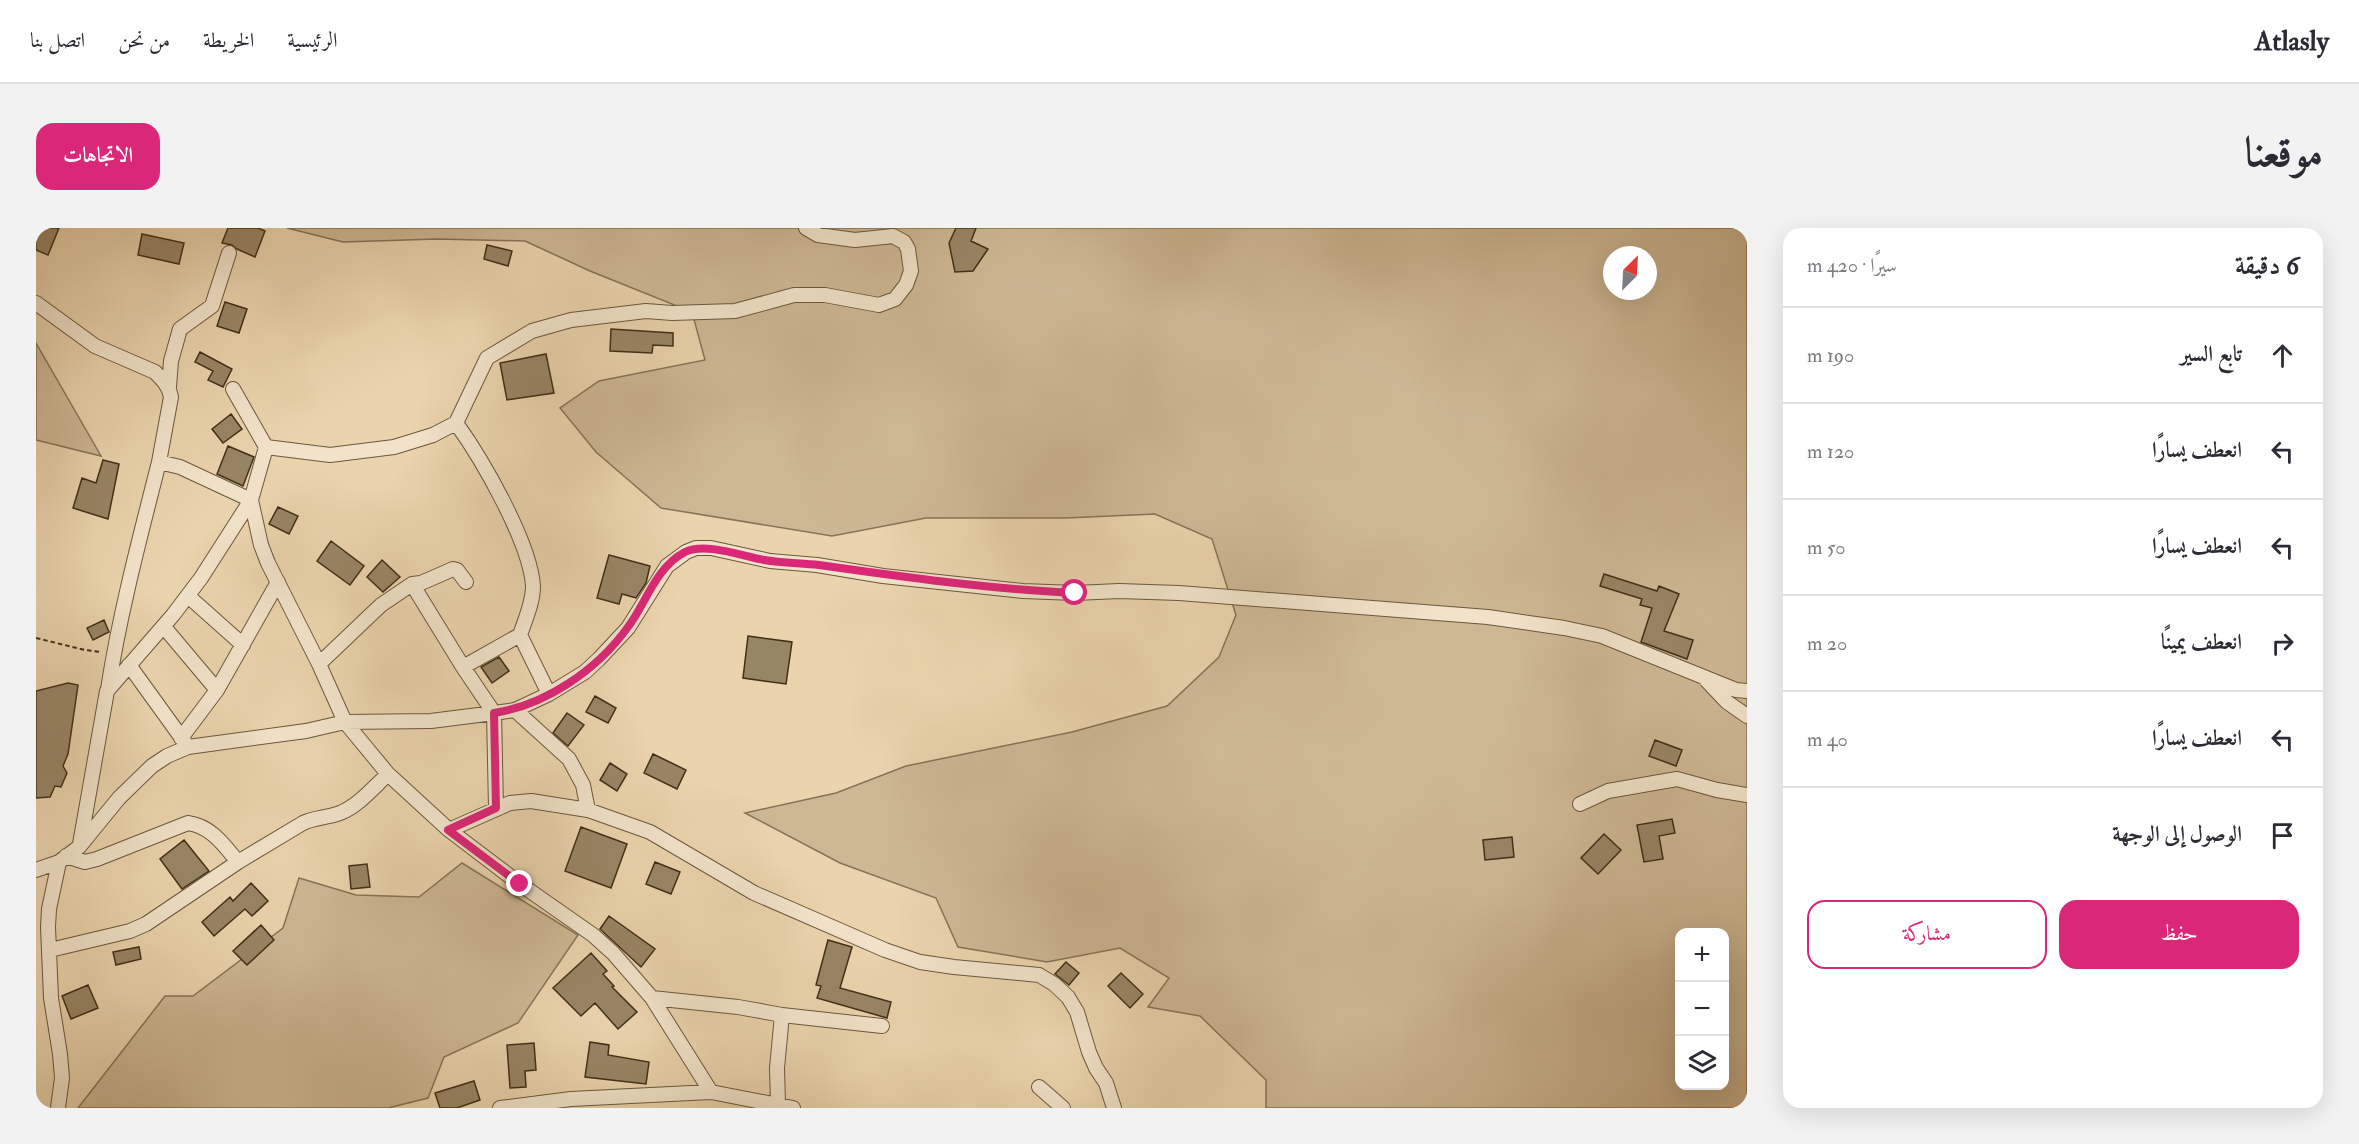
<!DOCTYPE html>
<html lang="ar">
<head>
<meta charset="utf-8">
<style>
  :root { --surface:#fff; --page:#f2f2f3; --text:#2b2b33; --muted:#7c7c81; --line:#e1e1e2; --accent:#db2777 }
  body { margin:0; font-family:"IM FELL Double Pica",Amiri,serif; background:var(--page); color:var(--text); direction:rtl }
  .controls { position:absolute; right:18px; bottom:18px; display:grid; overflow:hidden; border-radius:12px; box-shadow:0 6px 24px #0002 }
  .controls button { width:54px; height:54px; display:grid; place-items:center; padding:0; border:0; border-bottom:2px solid var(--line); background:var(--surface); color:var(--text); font:30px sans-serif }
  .compass { position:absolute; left:1567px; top:18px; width:54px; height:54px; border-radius:50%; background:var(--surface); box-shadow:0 6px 24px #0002; rotate:24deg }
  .stop { position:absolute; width:18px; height:18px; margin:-14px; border:4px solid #db2777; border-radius:50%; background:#fff }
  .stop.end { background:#db2777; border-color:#fff; box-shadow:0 2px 6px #0008 }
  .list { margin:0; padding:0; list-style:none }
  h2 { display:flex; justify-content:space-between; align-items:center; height:78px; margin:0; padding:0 24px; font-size:26px }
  h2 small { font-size:20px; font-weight:400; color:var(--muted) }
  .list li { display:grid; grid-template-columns:39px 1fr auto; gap:18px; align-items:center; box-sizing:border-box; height:96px; padding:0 24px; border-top:2px solid var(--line) }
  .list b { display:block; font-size:22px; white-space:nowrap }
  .list em { font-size:20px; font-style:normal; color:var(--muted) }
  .actions { display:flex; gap:12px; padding:18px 24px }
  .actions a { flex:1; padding:14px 0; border:2px solid var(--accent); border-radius:18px; text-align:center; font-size:21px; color:var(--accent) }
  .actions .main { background:var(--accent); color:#fff }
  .icon { flex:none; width:33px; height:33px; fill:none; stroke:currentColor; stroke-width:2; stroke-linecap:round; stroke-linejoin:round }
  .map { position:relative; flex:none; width:1711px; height:880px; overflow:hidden; direction:ltr; border-radius:18px }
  header { display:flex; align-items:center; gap:36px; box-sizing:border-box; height:84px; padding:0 30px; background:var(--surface); border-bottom:2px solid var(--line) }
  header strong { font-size:28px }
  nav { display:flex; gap:33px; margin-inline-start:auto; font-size:21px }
  .intro { display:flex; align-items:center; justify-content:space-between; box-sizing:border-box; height:144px; padding:0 36px }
  h1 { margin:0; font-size:42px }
  .button { padding:15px 27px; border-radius:18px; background:var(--accent); color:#fff; font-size:21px; font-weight:700 }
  main { display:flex; gap:36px; padding:0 36px }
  aside { flex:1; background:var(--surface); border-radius:18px; box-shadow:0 6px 24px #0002 }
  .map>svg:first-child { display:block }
  .green { fill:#cdb894; stroke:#867456; stroke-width:1.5; fill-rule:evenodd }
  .building { fill:#988565; stroke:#402f17; stroke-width:1.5 }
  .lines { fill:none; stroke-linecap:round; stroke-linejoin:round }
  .street-casing { stroke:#6a583c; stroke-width:16 }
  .path { stroke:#402f17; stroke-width:2; stroke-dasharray:4.5 3; stroke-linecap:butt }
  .street { stroke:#f1e3ca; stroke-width:14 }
  .route { stroke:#db2777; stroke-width:8 }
</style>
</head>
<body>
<header>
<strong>Atlasly</strong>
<nav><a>الرئيسية</a><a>الخريطة</a><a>من نحن</a><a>اتصل بنا</a></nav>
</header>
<div class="intro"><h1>موقعنا</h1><a class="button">الاتجاهات</a></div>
<main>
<aside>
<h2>6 دقيقة<small>سيرًا · 420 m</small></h2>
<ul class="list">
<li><svg class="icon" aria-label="ahead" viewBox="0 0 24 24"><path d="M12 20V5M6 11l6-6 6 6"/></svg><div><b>تابع السير</b></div><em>190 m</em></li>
<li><svg class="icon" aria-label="left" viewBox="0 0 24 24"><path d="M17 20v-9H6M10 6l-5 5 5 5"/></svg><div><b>انعطف يسارًا</b></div><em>120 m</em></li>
<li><svg class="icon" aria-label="left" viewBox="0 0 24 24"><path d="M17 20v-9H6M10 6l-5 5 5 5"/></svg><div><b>انعطف يسارًا</b></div><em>50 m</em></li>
<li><svg class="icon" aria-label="right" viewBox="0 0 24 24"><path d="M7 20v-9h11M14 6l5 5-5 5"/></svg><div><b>انعطف يمينًا</b></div><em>20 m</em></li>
<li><svg class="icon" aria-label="left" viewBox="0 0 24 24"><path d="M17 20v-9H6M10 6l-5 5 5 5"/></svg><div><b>انعطف يسارًا</b></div><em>40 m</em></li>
<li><svg class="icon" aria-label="arrive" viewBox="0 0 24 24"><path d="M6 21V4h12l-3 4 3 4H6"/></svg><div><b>الوصول إلى الوجهة</b></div></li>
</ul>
<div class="actions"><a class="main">حفظ</a><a>مشاركة</a></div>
</aside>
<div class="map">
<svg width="1711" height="880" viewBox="0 0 1711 880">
  <rect width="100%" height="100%" fill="#ead4ad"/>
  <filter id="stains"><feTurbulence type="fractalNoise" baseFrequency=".00333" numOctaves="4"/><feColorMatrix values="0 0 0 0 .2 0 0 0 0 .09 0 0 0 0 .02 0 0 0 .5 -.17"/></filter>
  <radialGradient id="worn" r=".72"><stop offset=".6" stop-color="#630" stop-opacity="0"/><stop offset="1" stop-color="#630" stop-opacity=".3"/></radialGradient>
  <!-- green -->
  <path class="green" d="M251 0H1711V880H1230V852L1164 788 1112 779 1133 750 1084 720 1011 734 922 719 900 670 804 635 709 585 800 565 870 538 1036 504 1131 478 1183 429 1200 387 1176 311 1119 286 1030 290H890L796 308 625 280 560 224 524 180 563 153 669 132 656 84 554 43 489 13 401 11 307 14ZM1576 27H1612V63H1576ZM1644 704H1688V858H1644Z
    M0 115 65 228 0 212Z
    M426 635 542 707 482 795 408 829 392 870 352 880H42L129 768H157L247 700 263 650 320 667 383 669Z"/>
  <!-- building -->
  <path class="building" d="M3 0H23L12 27 0 22V7Z
    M192 0H222L229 3 219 29 201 21 196 17 186 15Z
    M920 0H940L935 13 952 21 937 43 919 44 913 15Z
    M106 6 148 15 143 36 102 27Z
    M451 17 476 23 472 38 448 31Z
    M189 74 211 81 203 105 181 98Z
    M575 101 637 105V118L617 117 616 125 574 123Z
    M164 124 196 141 187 159 172 152 177 143 159 134Z
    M510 126 518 165 471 172 464 135Z
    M195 186 206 201 187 215 176 201Z
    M192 218 218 229 207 258 181 246Z
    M67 232 83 236 72 291 37 280 46 250 60 255Z
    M242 279 262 288 253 306 233 296Z
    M295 313 328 338 314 357 281 333Z
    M573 327 614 338 610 355 600 370 586 366 583 376 561 370Z
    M346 332 364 349 347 364 331 349Z
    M1568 346 1621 363 1623 358 1643 366 1628 403 1657 412 1651 431 1605 414 1616 380 1604 377 1606 371 1564 358Z
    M68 392 73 404 57 412 51 400Z
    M712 408 756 414 750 456 707 450Z
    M463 429 473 443 456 455 445 439Z
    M32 455 42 457 32 526 27 538 31 545 25 559 19 558 14 569 0 570V463Z
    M559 468 580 480 572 495 550 484Z
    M531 485 548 497 532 518 517 505Z
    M1619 512 1646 522 1640 538 1613 528Z
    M617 526 650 542 641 561 608 545Z
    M574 535 591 546 581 563 564 552Z
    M1636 591 1639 605 1623 608 1627 631 1608 634 1601 597Z
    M545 599 591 616 575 660 529 643Z
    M1568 606 1585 622 1562 646 1545 630Z
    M1476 609 1478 629 1449 632 1447 612Z
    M148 612 173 643 146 661 124 631Z
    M619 634 644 644 635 666 610 656Z
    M331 636 334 659 315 661 313 638Z
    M215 655 232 673 216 688 209 681 178 708 166 694 194 669 197 673Z
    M573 688 619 721 605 739 564 701Z
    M225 697 238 712 211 737 197 723Z
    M792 712 816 719 804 760 855 774 851 790 781 770 785 758 780 757Z
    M103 719 105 731 80 737 77 724Z
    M555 725 571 743 567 746 578 758 576 759 601 784 582 801 559 775 545 788 517 760Z
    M1030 734 1043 745 1033 757 1019 746Z
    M1085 745 1107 766 1094 780 1072 758Z
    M52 757 62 780 35 791 26 768Z
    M554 814 573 817 572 827 613 834 610 856 549 849Z
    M498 815 500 842 489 843 490 859 474 860 471 817Z
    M438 853 444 872 421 880H404L399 865Z"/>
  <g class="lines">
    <defs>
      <path id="street" d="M0 75 59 118 119 144C127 152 133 158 135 169L123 234
        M133 159 135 133 144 101 176 78 193 25
        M420 195C446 231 494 314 497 358 497 375 489 392 484 407L427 439
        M230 219 294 227 358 219 397 207 420 195 451 130 496 103 535 92 610 83 636 85 699 83 758 67H789L843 77 859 71 870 57 875 43 872 21 868 14 857 8 819 12 782 7 770 0
        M376 356 427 439 458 485 460 580
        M152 368 207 417
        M128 399 181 462
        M484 407 513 466
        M283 436 345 377 376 356 385 355 417 341 421 342 430 354
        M93 437 150 516
        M1671 453 1691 474 1711 488
        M72 461C84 384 104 309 123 234L144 239 215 272 230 219 197 161
        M479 482 533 531 547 557 552 582
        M145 510 181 462 242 354
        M1544 576 1572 563 1641 551 1681 562 1711 567
        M413 602 474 575 495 573 552 582 614 604 718 665 849 722 884 734 918 739 1003 747 1018 756 1032 769 1041 784 1053 824 1060 840 1070 855 1078 880
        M44 616 71 463 137 387 165 350 215 272 225 317 232 335 283 436 309 494 352 546 413 602 484 656 557 707 577 725 616 770 675 864 757 880
        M30 628 49 634 61 631 152 595C175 598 188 617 202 634
        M0 642 23 634 43 619 83 570 116 538 131 528 152 519 270 503 309 494 395 493 458 485 479 482 513 466 549 444 563 431 592 400 631 338 650 324 660 320H675L734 333 781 337 847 348 987 363 1039 365 1083 363 1143 365 1452 389 1528 400 1566 408 1700 462 1711 463
        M14 722 94 703 110 696 202 634 267 595C279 589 291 590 304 585 322 578 337 560 352 546
        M616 770 702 779 746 787 846 798
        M1003 859 1027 880
        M742 877 741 840 746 787
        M22 880 26 850 24 826 15 770 12 699 13 681 23 634
        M464 880 535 871 675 864"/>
    </defs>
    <!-- street casing -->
    <use href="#street" class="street-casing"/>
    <!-- path -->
    <path class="path" d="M0 410 49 422 65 424"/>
    <!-- street -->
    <use href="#street" class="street"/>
  </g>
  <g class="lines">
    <!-- route -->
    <path class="route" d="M484 656 412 602 460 580 458 485C510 477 561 442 592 399 610 375 620 339 649 324 669 314 706 328 728 332 746 335 765 335 783 337 868 349 953 361 1039 365"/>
  </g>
  <rect width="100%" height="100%" filter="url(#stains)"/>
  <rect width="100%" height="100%" fill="url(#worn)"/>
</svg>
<div class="controls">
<button>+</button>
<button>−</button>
<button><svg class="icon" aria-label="layers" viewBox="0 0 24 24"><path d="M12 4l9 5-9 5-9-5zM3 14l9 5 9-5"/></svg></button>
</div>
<svg class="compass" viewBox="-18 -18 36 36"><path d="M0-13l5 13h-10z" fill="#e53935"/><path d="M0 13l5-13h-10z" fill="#7c7c81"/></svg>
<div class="stop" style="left:1039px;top:365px"></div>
<div class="stop end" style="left:484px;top:656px"></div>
</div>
</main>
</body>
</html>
